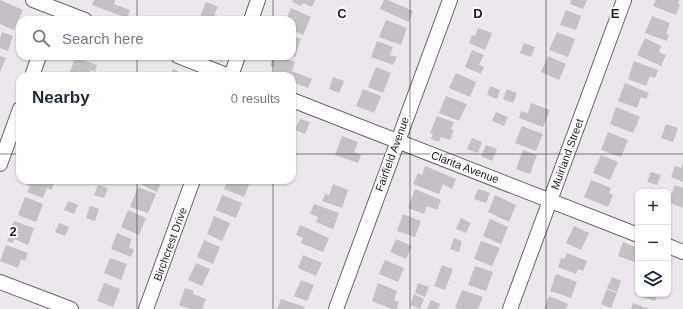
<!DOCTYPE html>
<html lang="en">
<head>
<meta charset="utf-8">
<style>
  :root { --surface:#fff; --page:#f6f6f7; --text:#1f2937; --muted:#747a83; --line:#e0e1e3 }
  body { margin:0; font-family:Helvetica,sans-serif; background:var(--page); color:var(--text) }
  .controls { position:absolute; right:12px; bottom:12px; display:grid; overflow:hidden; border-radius:8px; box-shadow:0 1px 3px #0004 }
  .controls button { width:36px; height:36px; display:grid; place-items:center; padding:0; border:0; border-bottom:1px solid var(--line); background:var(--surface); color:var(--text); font:20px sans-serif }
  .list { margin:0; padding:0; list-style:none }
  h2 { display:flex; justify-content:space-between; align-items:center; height:52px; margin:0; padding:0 16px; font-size:17px }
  h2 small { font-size:13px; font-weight:400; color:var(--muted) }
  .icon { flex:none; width:22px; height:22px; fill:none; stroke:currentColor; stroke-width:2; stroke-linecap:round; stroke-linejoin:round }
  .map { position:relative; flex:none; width:683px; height:309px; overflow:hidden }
  .search { position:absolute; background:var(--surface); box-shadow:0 1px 3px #0004; left:16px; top:16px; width:280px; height:44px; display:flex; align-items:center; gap:10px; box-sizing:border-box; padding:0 14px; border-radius:12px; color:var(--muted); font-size:15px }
  .panel { position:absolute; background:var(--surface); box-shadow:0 1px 3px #0004; left:16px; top:72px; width:280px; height:112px; border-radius:12px }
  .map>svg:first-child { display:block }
  .building { fill:#c5c0c5 }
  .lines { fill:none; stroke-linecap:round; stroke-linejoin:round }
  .minor-casing { stroke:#696469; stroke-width:16 }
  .minor { stroke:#fff; stroke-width:14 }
  .grid { fill:none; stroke:#222022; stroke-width:1; stroke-opacity:0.55 }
  .labels { text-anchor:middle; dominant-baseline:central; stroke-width:4; stroke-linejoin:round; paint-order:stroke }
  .street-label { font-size:11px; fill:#222022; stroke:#fff }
  .grid-label { font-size:13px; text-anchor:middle; font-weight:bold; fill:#222022; stroke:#fff; stroke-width:4; stroke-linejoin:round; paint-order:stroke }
</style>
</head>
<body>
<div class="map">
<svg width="683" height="309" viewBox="0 0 683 309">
  <rect width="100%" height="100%" fill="#ece7ed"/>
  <!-- building -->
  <path class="building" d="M0 0 23 10 14 30 0 24Z
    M94 0H115L114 4 130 10 127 18 92 5Z
    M293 0H315L312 7 303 3 301 6 292 2Z
    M384 0H388L413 11 409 22 380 9Z
    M571 0H587L583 9 570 4Z
    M656 0H679L678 4 680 5 676 15 653 6Z
    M206 2 218 7 214 15 219 17 218 20H202L199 19Z
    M291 8 311 17 303 35 292 30V20H286Z
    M566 10 581 16 576 30 560 25Z
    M652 16 670 23 666 34 669 35 667 41 645 33Z
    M386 20 407 28 401 45 379 37Z
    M478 28 492 33 485 50 469 43 472 35 475 36Z
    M2 32 13 36 8 51 0 48V39Z
    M557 32 575 39 568 57 549 50Z
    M292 36 301 39 295 57 292 56Z
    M645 38 661 46 659 52 666 55 661 66 637 55Z
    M377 41 393 47 390 55 397 57 393 65 371 57Z
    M524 43 535 47 531 57 520 53Z
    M472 50 484 55 479 65 484 67 481 74 465 67Z
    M0 56 6 58 0 72Z
    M273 56H279L295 62 292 71 312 79 308 88 292 82V76H276L272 75 275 68 270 66Z
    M548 56 566 64 559 80 541 72Z
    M75 57 97 65 95 72 91 70 89 76H73L69 75Z
    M634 61 658 70 655 78 650 76 646 86 628 79Z
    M376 67 391 73 383 93 368 87Z
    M173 69 188 76H170Z
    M456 73 476 82 470 97 449 88Z
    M333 77 344 81 339 93 329 89Z
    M625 83 649 93 646 99 641 97 637 108 618 101Z
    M490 86 500 90 497 99 487 95Z
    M363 89 381 96 374 113 356 106Z
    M507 89 517 93 513 103 503 99Z
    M446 96 467 104 459 121 439 113Z
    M531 103 550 110 543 127 519 118 521 111 528 113Z
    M616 107 640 117 633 133 610 124Z
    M496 112 508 117 504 126 492 121Z
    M437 116 454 122 451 129 454 130 450 140 441 137 439 142 431 139 433 134 430 133Z
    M300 119 310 122 305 134 295 130Z
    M666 124 678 128 673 142 661 138Z
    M522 126 543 134 536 151 515 143Z
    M608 132 628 140 621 157 601 150Z
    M342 136 358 142 354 152 361 155 358 163 335 155Z
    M472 138 482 142 478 153 467 149Z
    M486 145 497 149 492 161 481 156Z
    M523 150 537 155 530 174 516 169Z
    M601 155 618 162 610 180 593 173Z
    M683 162V182L671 177 675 166 681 168Z
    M425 166 456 179 452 189 443 184 439 194 413 184 418 173 422 175Z
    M651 172 661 175 657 185 647 182Z
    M29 180H48L54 182 52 190 47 188 43 198 27 192 30 186 27 185Z
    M144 180H162L157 192 142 185Z
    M228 180H251L244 197 224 189Z
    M591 180 611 188 609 193 613 195 608 207 584 197Z
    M333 184 348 190 342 208 322 201 325 194 329 195Z
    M98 185 108 188 104 198 94 195Z
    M675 185 683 188V208L668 202Z
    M138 187 156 194 148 213 130 207Z
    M415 189 441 200 437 210 427 206 424 214 408 208Z
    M478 189 490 193 486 203 474 199Z
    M222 195 242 203 236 218 216 210Z
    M495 195 516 205 509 222 488 212Z
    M25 197 43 204 36 222 18 215Z
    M68 201 78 205 74 214 64 210Z
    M314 204 339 213 333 229 316 222 318 217 310 214Z
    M90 206 99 209 95 221 86 218Z
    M128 210 146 218 139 235 121 227Z
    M403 214 421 221 415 237 397 231Z
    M214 216 230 223 222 241 207 234Z
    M461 218 471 223 466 233 456 229Z
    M490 219 508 227 501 244 483 236Z
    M14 221 34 228 28 245 14 239 13 243 7 241Z
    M59 223 69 227 65 236 55 232Z
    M300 225 329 238 323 252 301 243 303 238 296 235Z
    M574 226 589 233 581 250 566 243Z
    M117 233 132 239 129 247 134 250 131 257 111 249Z
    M454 238 462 241 459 252 450 249Z
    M396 239 412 246 406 259 390 252Z
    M204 240 220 247 213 264 197 257Z
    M481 241 500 248 492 266 474 259Z
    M623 242 638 248V254L634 262 618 256Z
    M6 245 28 253 25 261 21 259 18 268 0 261Z
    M567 253 587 261 583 271 578 269 576 274 558 267 561 258 564 259Z
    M303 255 322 263 316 276 298 268Z
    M110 258 127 264 121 280 104 273Z
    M385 260 404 268 398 282 379 274Z
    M196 263 210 269 202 286 188 280Z
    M442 265 453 269 445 290 434 286Z
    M475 266 493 272 486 291 468 285Z
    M556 274 577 282 571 298 550 291Z
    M612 277 621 281 617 292 607 288Z
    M301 280 314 285 307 301 294 296Z
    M104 283 120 289 113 307 97 301Z
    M378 283 397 291 394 300 399 302 397 309H392L372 301Z
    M418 283 429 287 425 297 415 293Z
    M638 285V294H657L655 301 635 294Z
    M185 288 194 291 193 294 206 299 202 309H190L179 305Z
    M607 289 617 293 611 308 601 304Z
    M462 290 483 297 478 309H459L455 308Z
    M414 294 424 299 420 309 410 305Z
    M549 296 568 304 566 309H544Z
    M281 299 305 307 304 309H277Z
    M431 300 440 304 438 309H427Z
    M633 303 649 309H631Z"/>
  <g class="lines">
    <defs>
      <path id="minor" d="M33 0 85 20
        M251 20 258 0
        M178 56 229 76
        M32 76 39 56
        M231 76 238 56
        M292 100 638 235
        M0 164 20 109
        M668 246 683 252
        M0 282 71 309
        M146 309 193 180
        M336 309 450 0
        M510 309 624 0"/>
    </defs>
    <!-- minor casing -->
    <use href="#minor" class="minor-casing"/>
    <!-- minor -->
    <use href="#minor" class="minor"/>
  </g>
  <!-- grid -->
  <path class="grid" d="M137 0V20M273 0V20M410 0V309M546 0V309M137 56V76M273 56V76M0 154H20M292 154H683M137 180V309M273 180V309"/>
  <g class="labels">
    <!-- street labels -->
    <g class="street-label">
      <text transform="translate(392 154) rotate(-70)">Fairfield Avenue</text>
      <text transform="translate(567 154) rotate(-70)">Muirland Street</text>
      <text transform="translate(465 167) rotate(21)">Clarita Avenue</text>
      <text transform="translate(170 244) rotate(-70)">Birchcrest Drive</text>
    </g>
  </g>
  <g class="grid-label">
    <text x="342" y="18">C</text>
    <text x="478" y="18">D</text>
    <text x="615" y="18">E</text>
    <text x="13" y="236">2</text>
  </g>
</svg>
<div class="controls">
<button>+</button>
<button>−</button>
<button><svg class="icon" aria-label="layers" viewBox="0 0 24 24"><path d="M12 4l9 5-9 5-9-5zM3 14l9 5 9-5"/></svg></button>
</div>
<div class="search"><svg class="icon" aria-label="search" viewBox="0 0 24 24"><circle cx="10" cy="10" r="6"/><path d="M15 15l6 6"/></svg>Search here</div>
<section class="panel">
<h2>Nearby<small>0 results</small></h2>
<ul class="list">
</ul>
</section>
</div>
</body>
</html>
